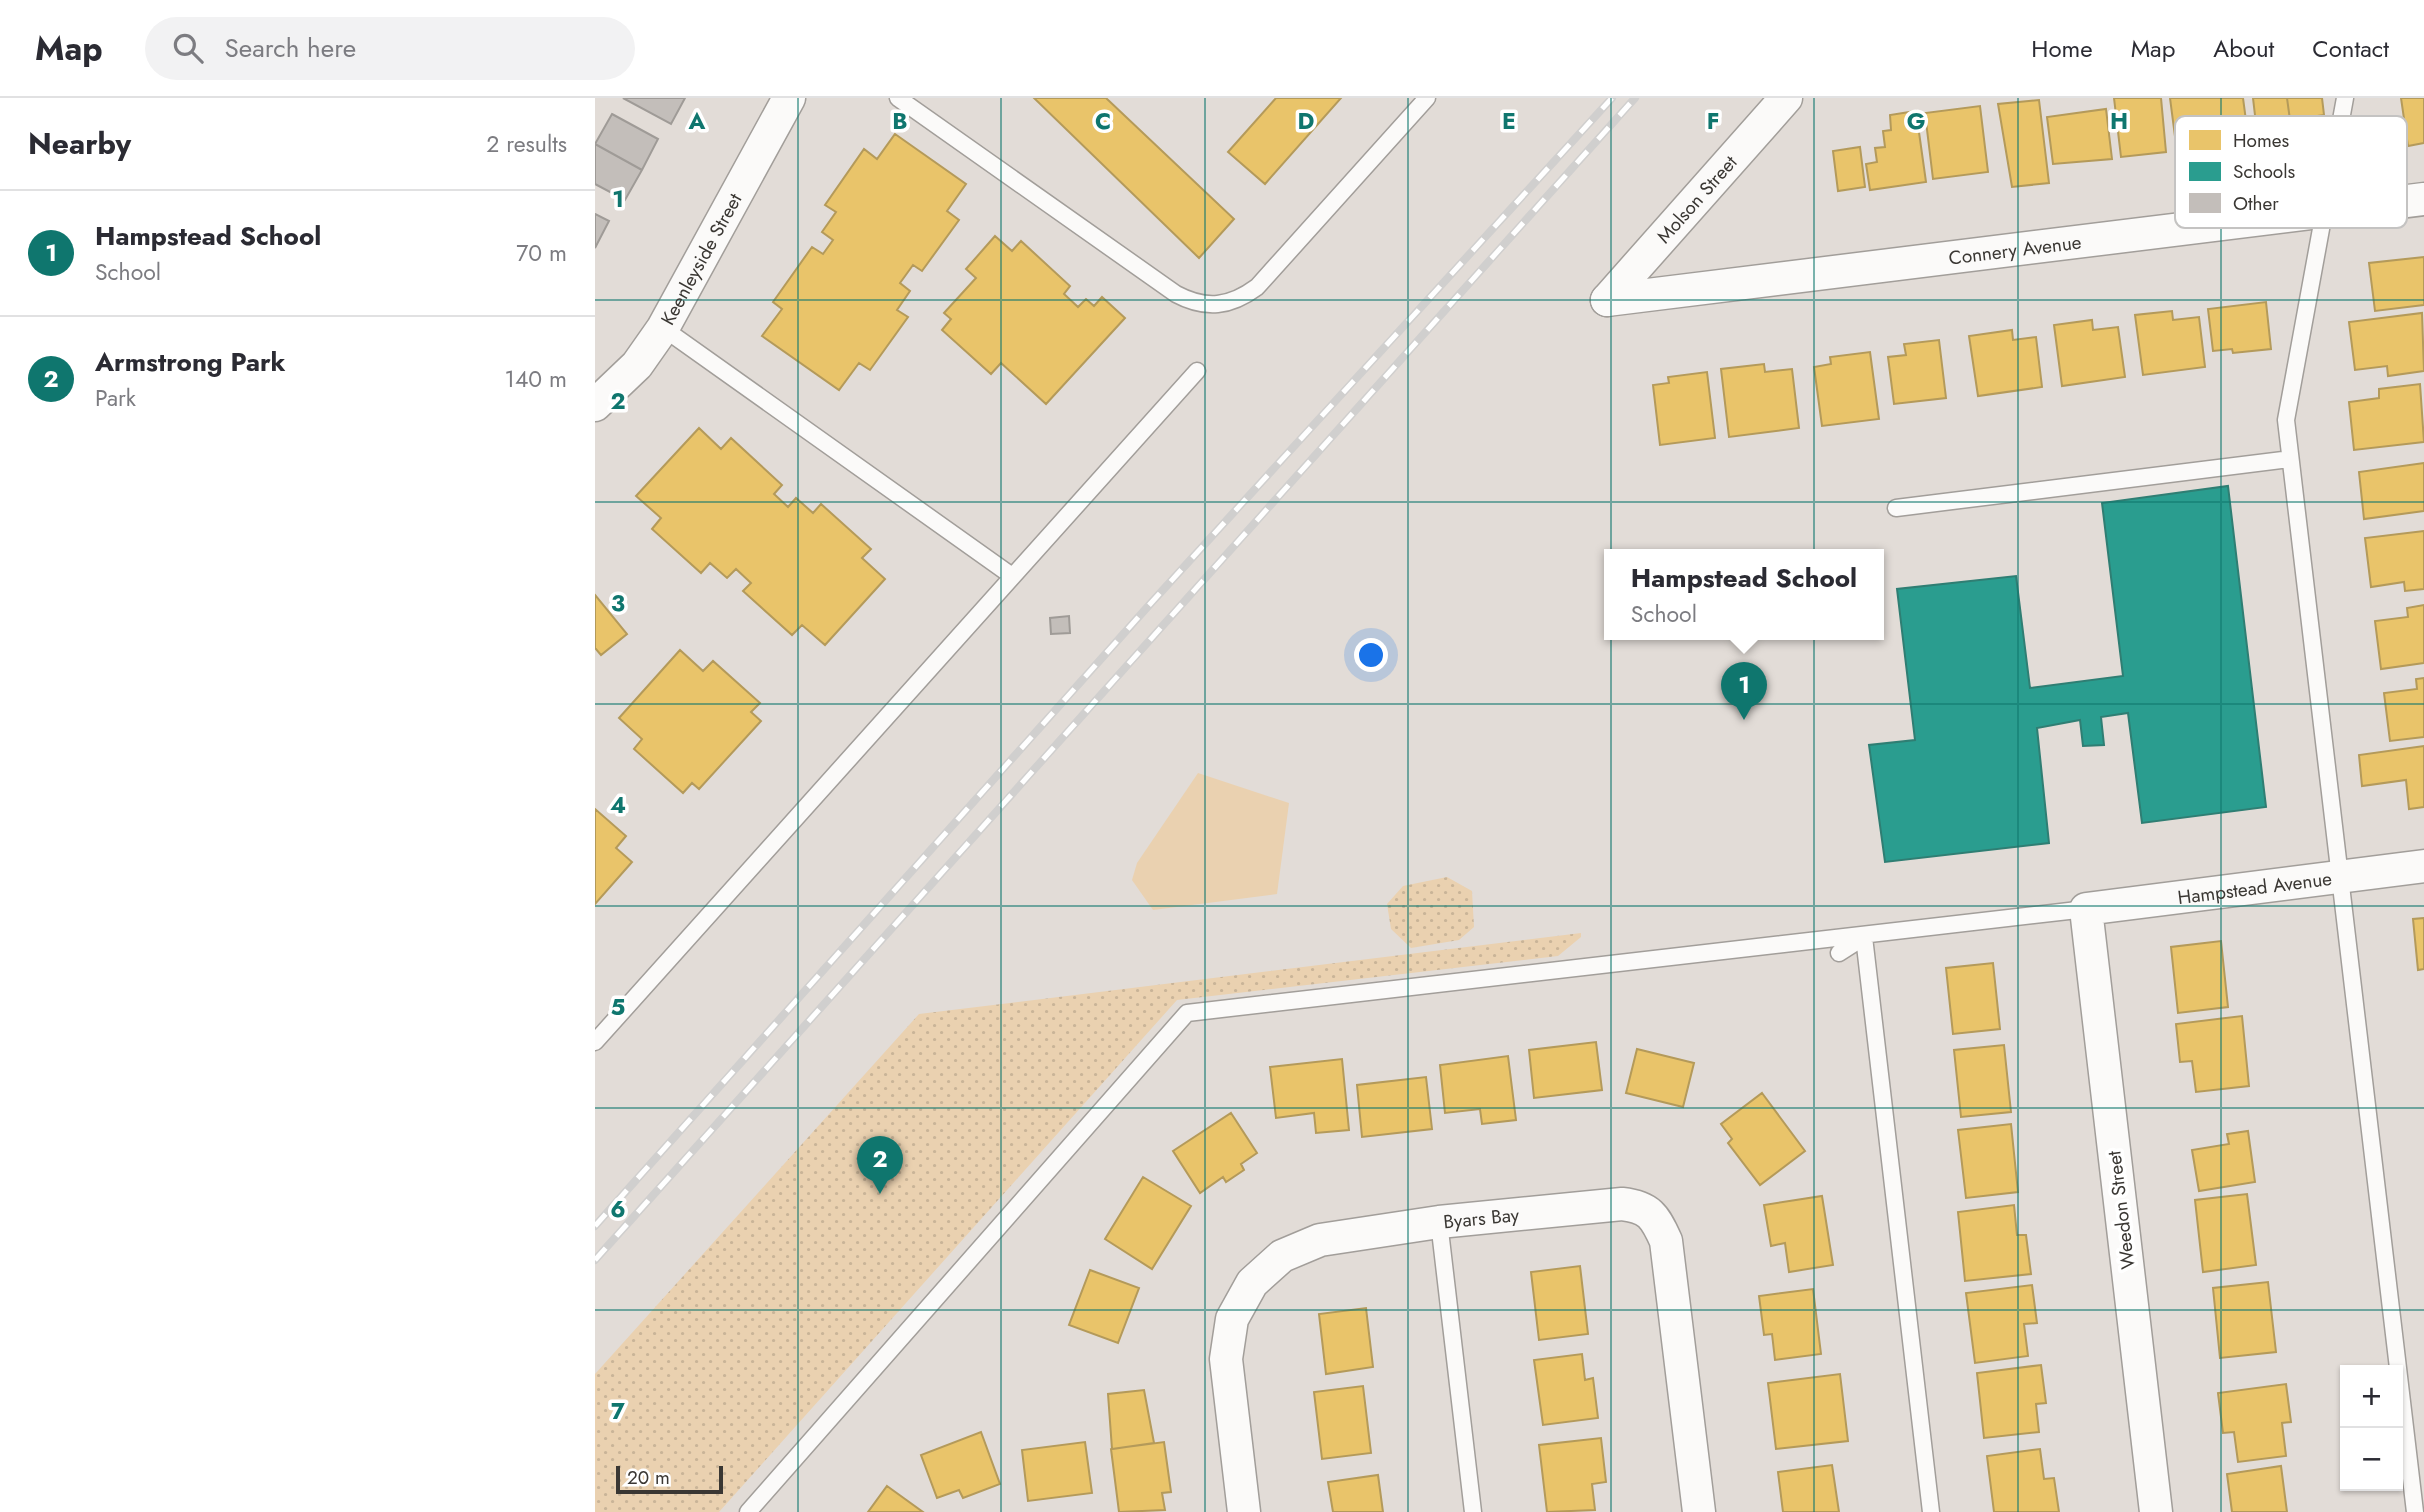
<!DOCTYPE html>
<html lang="en">
<head>
<meta charset="utf-8">
<style>
  :root { --surface:#fff; --page:#f2f2f3; --text:#2b2b33; --muted:#7c7c81; --line:#e1e1e2; --accent:#0f766e }
  body { margin:0; font-family:Jost,sans-serif; background:var(--page); color:var(--text) }
  .controls { position:absolute; right:21px; bottom:21px; display:grid; overflow:hidden; border-radius:0px; box-shadow:0 2px 5px #0004 }
  .controls button { width:63px; height:63px; display:grid; place-items:center; padding:0; border:0; border-bottom:2px solid var(--line); background:var(--surface); color:var(--text); font:35px sans-serif }
  .scale { position:absolute; left:21px; bottom:18px; width:107px; box-sizing:border-box; padding-left:7px; border:4px solid #3a3733; border-top:0; font-size:19px; line-height:24px; white-space:nowrap; color:#3a3733; -webkit-text-stroke:5px #fff; paint-order:stroke }
  .you { position:absolute; left:777px; top:558px; width:24px; height:24px; margin:-18px; border:5px solid #fff; border-radius:50%; background:#1a73e8; box-shadow:0 0 0 10px #1a73e833 }
  .badge { display:grid; place-items:center; width:46px; height:46px; border-radius:50%; background:var(--accent); color:#fff; font-size:23px; font-weight:700 }
  .pin { position:absolute; translate:-50% -58px; filter:drop-shadow(0 2px 4px #0008) }
  .pin::after { content:''; position:absolute; top:37px; width:24px; height:21px; background:inherit; clip-path:polygon(0 0,100% 0,50% 100%) }
  .popup { position:absolute; left:1009px; top:451px; width:280px; height:91px; box-sizing:border-box; display:grid; place-content:center; border-radius:0px; background:var(--surface); filter:drop-shadow(0 2px 5px #0005); font-size:23px; white-space:nowrap; color:var(--muted) }
  .popup b { font-size:26px; color:var(--text) }
  .popup::after { content:''; position:absolute; left:50%; top:100%; margin-left:-14px; border:14px solid transparent; border-top-color:var(--surface) }
  .list { margin:0; padding:0; list-style:none }
  h2 { display:flex; justify-content:space-between; align-items:center; height:91px; margin:0; padding:0 28px; font-size:30px }
  h2 small { font-size:23px; font-weight:400; color:var(--muted) }
  .list li { display:grid; grid-template-columns:46px 1fr auto; gap:21px; align-items:center; box-sizing:border-box; height:126px; padding:0 28px; border-top:2px solid var(--line) }
  .list b { display:block; font-size:26px; white-space:nowrap }
  .list p { margin:0; font-size:23px; white-space:nowrap; color:var(--muted) }
  .list em { font-size:23px; font-style:normal; color:var(--muted) }
  .icon { flex:none; width:38px; height:38px; fill:none; stroke:currentColor; stroke-width:2; stroke-linecap:round; stroke-linejoin:round }
  .map { position:relative; flex:none; width:1829px; height:1414px; overflow:hidden }
  header { display:flex; align-items:center; gap:42px; box-sizing:border-box; height:98px; padding:0 35px; background:var(--surface); border-bottom:2px solid var(--line) }
  header strong { font-size:33px }
  nav { display:flex; gap:38px; margin-inline-start:auto; font-size:24px }
  .search { width:490px; height:63px; background:var(--page); display:flex; align-items:center; gap:18px; box-sizing:border-box; padding:0 24px; border-radius:38px; color:var(--muted); font-size:26px }
  main { display:flex }
  aside { flex:1; background:var(--surface) }
  .map>svg:first-child { display:block }
  .grass { fill:#ead1b0 }
  .park { fill:url(#park-dots) }
  .homes { fill:#e9c46a; stroke:#b49a5a; stroke-width:2 }
  .schools { fill:#2a9d8f; stroke:#2f7e73; stroke-width:2 }
  .building { fill:#c3beba; stroke:#9f9b97; stroke-width:2 }
  .lines { fill:none; stroke-linecap:round; stroke-linejoin:round }
  .lane-casing { stroke:#a29e9a; stroke-width:19 }
  .street-casing { stroke:#a29e9a; stroke-width:35 }
  .lane { stroke:#fbfaf9; stroke-width:16 }
  .street { stroke:#fbfaf9; stroke-width:32 }
  .rail-casing { stroke:#d0cfce; stroke-width:8 }
  .rail { stroke:#fff; stroke-width:5; stroke-dasharray:16; stroke-linecap:butt }
  .grid { fill:none; stroke:#0f766e; stroke-width:2; stroke-opacity:0.55 }
  .labels { text-anchor:middle; dominant-baseline:central; stroke-width:7; stroke-linejoin:round; paint-order:stroke }
  .street-label { font-size:19px; fill:#3a3733; stroke:#fff }
  .key { fill:#fff; stroke:#c4c3c2; stroke-width:2 }
  .key-label { font-size:19px; fill:#3a3733 }
  .grid-label { font-size:23px; text-anchor:middle; font-weight:bold; fill:#0f766e; stroke:#fff; stroke-width:7; stroke-linejoin:round; paint-order:stroke }
</style>
</head>
<body>
<header>
<strong>Map</strong>
<div class="search"><svg class="icon" aria-label="search" viewBox="0 0 24 24"><circle cx="10" cy="10" r="6"/><path d="M15 15l6 6"/></svg>Search here</div>
<nav><a>Home</a><a>Map</a><a>About</a><a>Contact</a></nav>
</header>
<main>
<aside>
<h2>Nearby<small>2 results</small></h2>
<ul class="list">
<li><span class="badge">1</span><div><b>Hampstead School</b><p>School</p></div><em>70 m</em></li>
<li><span class="badge">2</span><div><b>Armstrong Park</b><p>Park</p></div><em>140 m</em></li>
</ul>
</aside>
<div class="map">
<svg width="1829" height="1414" viewBox="0 0 1829 1414">
  <defs>
    <pattern id="park-dots" width="8" height="8" patternUnits="userSpaceOnUse" patternTransform="scale(1.75)"><rect width="8" height="8" fill="#ead1b0"/><path d="M2 2h.1M6 6h.1" fill="none" stroke="#c9b498" stroke-width="1.8" stroke-linecap="round"/></pattern>
  </defs>
  <rect width="100%" height="100%" fill="#e2dcd7"/>
  <!-- grass -->
  <path class="grass" d="M603 675 694 705 682 796 558 812 537 782 542 765Z"/>
  <!-- park -->
  <path class="park" d="M852 779 877 793 879 829 864 842 816 850 796 831 792 806 808 788Z
    M986 835V839L963 858 582 902 124 1414H0V1276L324 916Z"/>
  <!-- homes -->
  <path class="homes" d="M439 0H511L639 121 604 160Z
    M681 0H746L670 86 633 54Z
    M1519 0H1566L1571 54 1526 59Z
    M1575 0H1648L1652 30 1623 33 1625 49 1582 54Z
    M1658 0H1692L1695 22 1661 26Z
    M1692 0H1727L1729 17 1695 22Z
    M1806 0H1829V45L1813 48Z
    M1444 2 1454 85 1417 89 1403 6Z
    M1385 8 1393 74 1338 81 1330 15Z
    M1511 11 1517 61 1458 66 1452 19Z
    M1321 13 1331 84 1275 92 1271 66 1282 64 1280 50 1290 49 1288 33 1296 32 1295 17Z
    M300 36 371 86 352 113 364 122 327 173 318 167 305 185 315 193 302 212 313 219 275 272 264 265 244 292 167 238 187 211 178 204 217 149 228 156 238 142 227 134 241 114 230 107 269 51 282 61Z
    M1265 49 1270 89 1243 93 1238 53Z
    M400 138 417 153 426 143 475 188 469 196 483 209 491 201 499 208 507 199 530 220 451 306 406 265 396 276 347 232 356 221 349 215 381 180 371 171Z
    M1829 159V207L1780 213 1774 165Z
    M1671 204 1676 251 1638 255 1637 251 1618 253 1613 211Z
    M1577 213 1578 222 1604 219 1610 269 1548 277 1540 217Z
    M1827 215 1829 273 1793 278 1792 268 1760 272 1754 224Z
    M1497 222 1498 232 1523 229 1530 279 1467 288 1459 227Z
    M1417 232 1418 242 1441 239 1447 289 1383 298 1374 238Z
    M1344 242 1351 300 1299 306 1293 259 1311 257 1309 246Z
    M1275 254 1284 321 1227 328 1219 269 1236 266 1235 259Z
    M1169 266 1170 274 1197 271 1204 330 1134 339 1126 271Z
    M1112 274 1120 340 1065 347 1058 287 1074 285 1073 279Z
    M1825 286 1829 344 1759 352 1754 304 1784 300V291Z
    M104 330 126 351 136 340 187 387 179 396 193 409 201 400 218 415 226 406 276 451 267 460 290 481 230 547 207 527 197 537 148 493 156 485 141 471 132 480 115 465 106 475 57 431 66 420 41 398Z
    M1829 365V413L1769 421 1764 374Z
    M1829 433V491L1810 493 1809 484 1776 489 1770 440Z
    M0 497 32 536 6 557 0 550Z
    M1829 507V565L1786 571 1780 523 1813 519 1812 510Z
    M85 552 108 573 118 563 165 605 156 614 166 623 104 691 97 685 88 695 39 651 47 641 24 620Z
    M1829 580V639L1795 643 1789 595 1822 591 1821 581Z
    M1829 648V709L1814 711 1811 682 1767 688 1764 657Z
    M0 711 31 738 21 750 37 764 0 806Z
    M1829 820V871L1823 872 1818 821Z
    M1626 843 1633 909 1583 915 1576 849Z
    M1398 865 1405 931 1358 936 1351 870Z
    M1647 918 1654 988 1601 994 1597 963 1585 964 1581 926Z
    M1001 944 1007 992 939 1000 934 952Z
    M1409 947 1416 1014 1366 1019 1359 952Z
    M1042 951 1099 965 1088 1009 1031 995Z
    M913 958 921 1022 887 1026 885 1011 850 1015 845 967Z
    M747 961 754 1032 721 1035 719 1015 681 1020 675 969Z
    M831 979 837 1031 767 1039 762 987Z
    M1167 995 1210 1053 1165 1087 1133 1045 1137 1041 1126 1026Z
    M636 1015 662 1055 646 1066 649 1072 631 1084 628 1079 605 1095 578 1053Z
    M1416 1026 1423 1094 1371 1100 1363 1032Z
    M1653 1033 1660 1084 1604 1093 1597 1052 1634 1046 1632 1036Z
    M548 1079 596 1108 557 1171 510 1141Z
    M1652 1096 1661 1167 1608 1174 1600 1102Z
    M1227 1098 1238 1167 1194 1174 1190 1145 1176 1148 1169 1107Z
    M1419 1107 1422 1137H1431L1436 1176 1370 1183 1363 1114Z
    M985 1168 993 1236 944 1242 936 1174Z
    M495 1172 544 1190 523 1245 474 1227Z
    M1673 1184 1681 1254 1625 1260 1618 1190Z
    M1437 1187 1442 1225 1429 1226 1433 1258 1380 1265 1371 1195Z
    M1218 1191 1226 1256 1180 1262 1177 1236 1169 1237 1164 1198Z
    M771 1210 778 1269 731 1276 724 1216Z
    M987 1256 990 1282 998 1280 1003 1320 948 1327 939 1262Z
    M1446 1267 1451 1305 1441 1306 1444 1334 1389 1340 1382 1275Z
    M1245 1276 1253 1343 1181 1351 1173 1285Z
    M1691 1286 1696 1324 1687 1325 1691 1358 1643 1364 1639 1334 1628 1335 1623 1295Z
    M768 1288 776 1355 727 1361 719 1294Z
    M549 1292 559 1345 517 1351 513 1296Z
    M386 1334 405 1386 368 1400 364 1392 342 1400 326 1357Z
    M1006 1340 1011 1384 997 1386 1000 1412 952 1414 944 1347Z
    M490 1344 497 1395 433 1403 427 1352Z
    M569 1344 576 1394 567 1395 570 1412 524 1414 516 1351Z
    M1445 1351 1449 1381 1459 1380 1464 1414H1399L1392 1358Z
    M1237 1367 1244 1414H1188L1183 1374Z
    M1686 1368 1692 1414H1637L1632 1376Z
    M783 1377 788 1414H738L733 1384Z
    M292 1388 328 1414H273Z"/>
  <!-- schools -->
  <path class="schools" d="M1633 388 1671 709 1547 725 1533 615 1506 619 1509 647 1488 648 1485 622 1442 630 1454 745 1290 764 1274 647 1320 642 1302 491 1421 478 1435 590 1528 578 1507 405Z"/>
  <!-- building -->
  <path class="building" d="M28 0H90L76 26Z
    M17 16 63 41 47 72 0 46Z
    M0 46 47 72 30 102 0 86Z
    M0 116 14 123 0 150Z
    M474 518 475 535 456 536 455 520Z"/>
  <g class="lines">
    <defs>
      <path id="lane" d="M303 0 581 196C611 212 635 209 662 189L832 0
        M1750 0 1691 322 1820 1414
        M68 230 417 478
        M1301 410 1695 361
        M1244 855 1269 839 1336 1414
        M0 944 602 273
        M844 1124 878 1414
        M153 1414 592 915 1491 811"/>
      <g id="street">
        <path id="s1" d="M1012 202 1829 101"/>
        <path id="s2" d="M1012 202 1191 0"/>
        <path id="s3" d="M0 307 42 267 68 230 194 0"/>
        <path id="s4" d="M649 1414 631 1261 637 1221 657 1185 687 1158 725 1142 844 1124 1027 1106C1054 1109 1060 1118 1071 1143L1104 1414"/>
        <path id="s5" d="M1561 1414 1491 811 1829 768"/>
      </g>
    </defs>
    <!-- lane casing -->
    <use href="#lane" class="lane-casing"/>
    <!-- street casing -->
    <use href="#street" class="street-casing"/>
    <!-- lane -->
    <use href="#lane" class="lane"/>
    <!-- street -->
    <use href="#street" class="street"/>
    <defs>
      <path id="rail" d="M0 1128 556 505 1017 0
        M0 1162 1040 0"/>
    </defs>
    <!-- rail casing -->
    <use href="#rail" class="rail-casing"/>
    <!-- rail -->
    <use href="#rail" class="rail"/>
  </g>
  <!-- grid -->
  <path class="grid" d="M203 0V1414M406 0V1414M610 0V1414M813 0V1414M1016 0V1414M1219 0V1414M1423 0V1414M1626 0V1414M0 202H1829M0 404H1829M0 606H1829M0 808H1829M0 1010H1829M0 1212H1829"/>
  <g class="labels">
    <!-- street labels -->
    <g class="street-label">
      <text stroke="none"><textPath href="#s2" startOffset="135">Molson Street</textPath></text>
      <text stroke="none"><textPath href="#s1" startOffset="411">Connery Avenue</textPath></text>
      <text stroke="none"><textPath href="#s3" startOffset="182">Keenleyside Street</textPath></text>
      <text stroke="none"><textPath href="#s5" startOffset="777">Hampstead Avenue</textPath></text>
      <text transform="translate(1526 1112) rotate(-97)">Weedon Street</text>
      <text stroke="none"><textPath href="#s4" startOffset="480">Byars Bay</textPath></text>
    </g>
  </g>
  <!-- legend -->
  <rect x="1580" y="18" width="232" height="112" rx="10" class="key"/>
  <rect x="1594" y="32" width="32" height="20" fill="#e9c46a"/>
  <rect x="1594" y="64" width="32" height="19" fill="#2a9d8f"/>
  <rect x="1594" y="95" width="32" height="20" fill="#c3beba"/>
  <g class="key-label">
    <text x="1638" y="49">Homes</text>
    <text x="1638" y="80">Schools</text>
    <text x="1638" y="112">Other</text>
  </g>
  <g class="grid-label">
    <text x="102" y="31">A</text>
    <text x="305" y="31">B</text>
    <text x="508" y="31">C</text>
    <text x="711" y="31">D</text>
    <text x="914" y="31">E</text>
    <text x="1118" y="31">F</text>
    <text x="1321" y="31">G</text>
    <text x="1524" y="31">H</text>
    <text x="23" y="109">1</text>
    <text x="23" y="311">2</text>
    <text x="23" y="513">3</text>
    <text x="23" y="715">4</text>
    <text x="23" y="917">5</text>
    <text x="23" y="1119">6</text>
    <text x="23" y="1321">7</text>
  </g>
</svg>
<div class="controls">
<button>+</button>
<button>−</button>
</div>
<div class="scale">20 m</div>
<div class="you"></div>
<div class="pin badge" style="left:1149px;top:622px">1</div>
<div class="popup"><b>Hampstead School</b>School</div>
<div class="pin badge" style="left:285px;top:1096px">2</div>
</div>
</main>
</body>
</html>
